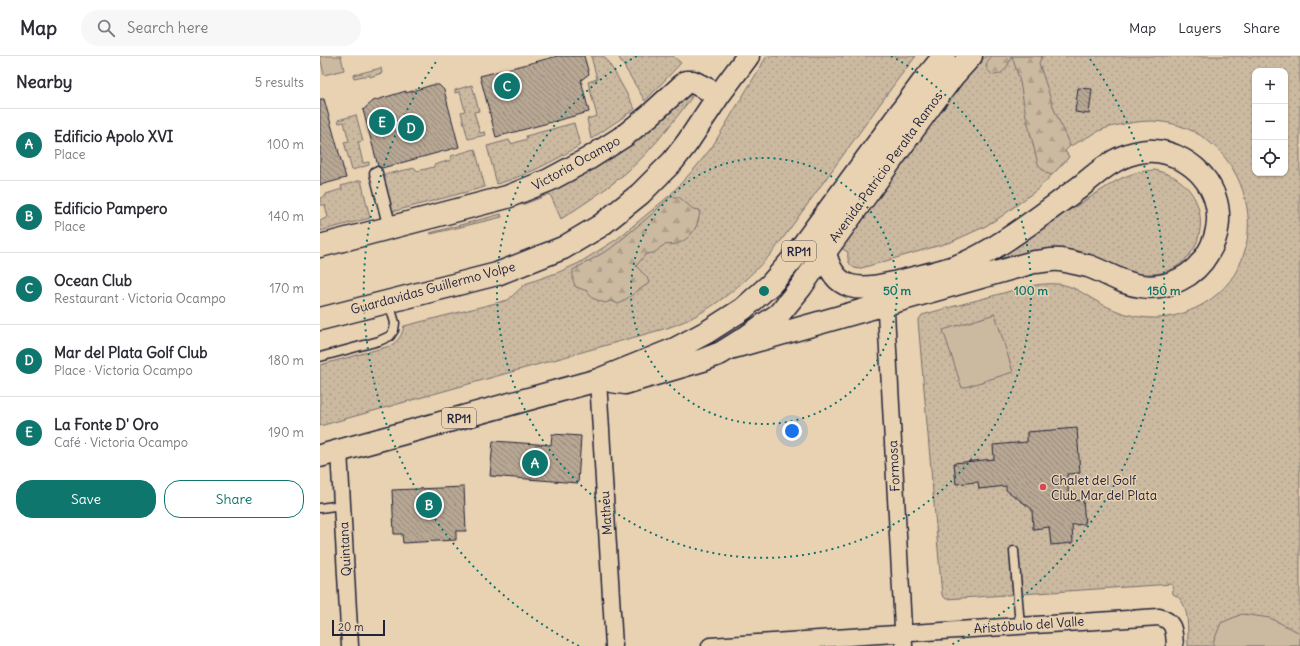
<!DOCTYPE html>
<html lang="en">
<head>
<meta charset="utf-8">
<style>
  :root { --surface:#fff; --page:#f7f7f7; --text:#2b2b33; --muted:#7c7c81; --line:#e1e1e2; --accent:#0f766e }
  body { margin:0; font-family:Delius,sans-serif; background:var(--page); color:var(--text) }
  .controls { position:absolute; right:12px; top:12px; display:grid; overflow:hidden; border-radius:8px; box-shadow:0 1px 3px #0004 }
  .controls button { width:36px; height:36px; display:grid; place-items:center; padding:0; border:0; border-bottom:1px solid var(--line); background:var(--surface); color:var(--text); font:20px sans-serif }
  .scale { position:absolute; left:12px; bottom:10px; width:53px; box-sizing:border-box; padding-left:4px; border:2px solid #22223b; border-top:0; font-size:11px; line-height:14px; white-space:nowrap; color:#22223b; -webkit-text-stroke:3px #e8d2b1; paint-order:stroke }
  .you { position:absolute; left:472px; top:375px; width:14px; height:14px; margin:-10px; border:3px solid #fff; border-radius:50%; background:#1a73e8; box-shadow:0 0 0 6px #1a73e833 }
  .badge { display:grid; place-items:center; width:26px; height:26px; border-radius:50%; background:var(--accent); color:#fff; font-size:13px; font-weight:700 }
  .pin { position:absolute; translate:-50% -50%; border:2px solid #fff; box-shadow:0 1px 4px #0006 }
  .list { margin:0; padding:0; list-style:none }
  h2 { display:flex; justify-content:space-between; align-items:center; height:52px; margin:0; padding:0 16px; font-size:17px }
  h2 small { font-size:13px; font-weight:400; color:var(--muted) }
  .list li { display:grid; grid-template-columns:26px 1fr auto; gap:12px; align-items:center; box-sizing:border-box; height:72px; padding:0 16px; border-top:1px solid var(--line) }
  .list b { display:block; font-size:15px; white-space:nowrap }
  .list p { margin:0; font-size:13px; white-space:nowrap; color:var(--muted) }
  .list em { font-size:13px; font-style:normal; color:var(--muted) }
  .actions { display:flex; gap:8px; padding:12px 16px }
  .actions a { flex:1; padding:9px 0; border:1px solid var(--accent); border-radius:16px; text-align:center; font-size:14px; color:var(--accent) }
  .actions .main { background:var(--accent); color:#fff }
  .icon { flex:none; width:22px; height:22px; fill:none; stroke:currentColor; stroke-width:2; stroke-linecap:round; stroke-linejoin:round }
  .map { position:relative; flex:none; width:980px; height:590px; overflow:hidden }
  header { display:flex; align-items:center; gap:24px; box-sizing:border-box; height:56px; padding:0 20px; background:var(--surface); border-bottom:1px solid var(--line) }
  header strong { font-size:19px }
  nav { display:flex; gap:22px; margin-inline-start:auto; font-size:14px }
  .search { width:280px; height:36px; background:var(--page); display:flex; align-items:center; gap:10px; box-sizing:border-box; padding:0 14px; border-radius:22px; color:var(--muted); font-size:15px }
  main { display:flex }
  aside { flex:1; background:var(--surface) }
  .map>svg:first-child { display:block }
  .grass { fill:url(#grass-dots); stroke:#766e6e; fill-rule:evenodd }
  .forest { fill:url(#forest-firs); stroke:#766e6e }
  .garden { fill:url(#garden-furrows); stroke:#766e6e }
  .pitch { fill:#cbb9a0; stroke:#766e6e }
  .building { fill:url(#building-back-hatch); stroke:#22223b }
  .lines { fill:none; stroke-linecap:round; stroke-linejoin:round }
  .service-casing { stroke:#22223b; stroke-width:11 }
  .pedestrian-casing { stroke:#22223b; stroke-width:15 }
  .minor-casing { stroke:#22223b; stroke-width:19 }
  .secondary-casing { stroke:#22223b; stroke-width:25 }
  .primary-casing { stroke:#22223b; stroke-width:25 }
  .service { stroke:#e8d2b1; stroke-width:8 }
  .pedestrian { stroke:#e8d2b1; stroke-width:12 }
  .minor { stroke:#e8d2b1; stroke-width:16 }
  .secondary { stroke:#e8d2b1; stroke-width:22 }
  .primary { stroke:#e8d2b1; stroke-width:22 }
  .ring { fill:none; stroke:#0f766e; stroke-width:2; stroke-dasharray:2 4 }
  .poi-dot { fill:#d1495b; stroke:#e8d2b1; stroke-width:1.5 }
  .labels { text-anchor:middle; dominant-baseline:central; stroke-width:3; stroke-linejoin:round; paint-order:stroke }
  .shield { fill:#e8d2b1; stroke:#5d575e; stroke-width:1 }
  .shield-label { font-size:12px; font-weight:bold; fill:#22223b }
  .street-label { font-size:13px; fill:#22223b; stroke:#e8d2b1 }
  .poi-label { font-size:13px; fill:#22223b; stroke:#e8d2b1; text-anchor:start }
  .centre { fill:#0f766e; stroke:#e8d2b1; stroke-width:2 }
  .ring-label { font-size:12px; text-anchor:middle; font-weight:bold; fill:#0f766e; stroke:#e8d2b1; stroke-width:3; stroke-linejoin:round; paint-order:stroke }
</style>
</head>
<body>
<header>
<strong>Map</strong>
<div class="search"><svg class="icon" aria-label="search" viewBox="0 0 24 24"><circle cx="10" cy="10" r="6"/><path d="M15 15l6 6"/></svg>Search here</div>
<nav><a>Map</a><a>Layers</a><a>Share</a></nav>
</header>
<main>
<aside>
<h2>Nearby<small>5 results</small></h2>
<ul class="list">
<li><span class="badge">A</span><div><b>Edificio Apolo XVI</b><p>Place</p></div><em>100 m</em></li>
<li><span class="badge">B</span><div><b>Edificio Pampero</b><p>Place</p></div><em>140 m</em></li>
<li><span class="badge">C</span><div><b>Ocean Club</b><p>Restaurant · Victoria Ocampo</p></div><em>170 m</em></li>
<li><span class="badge">D</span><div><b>Mar del Plata Golf Club</b><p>Place · Victoria Ocampo</p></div><em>180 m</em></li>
<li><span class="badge">E</span><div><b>La Fonte D' Oro</b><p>Café · Victoria Ocampo</p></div><em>190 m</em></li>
</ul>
<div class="actions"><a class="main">Save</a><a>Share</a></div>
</aside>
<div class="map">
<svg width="980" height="590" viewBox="0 0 980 590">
  <defs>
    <pattern id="grass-dots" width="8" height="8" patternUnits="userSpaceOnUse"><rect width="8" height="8" fill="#cbb9a0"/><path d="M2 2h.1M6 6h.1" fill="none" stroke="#ae9f8b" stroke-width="1.8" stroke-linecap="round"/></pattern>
    <pattern id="forest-firs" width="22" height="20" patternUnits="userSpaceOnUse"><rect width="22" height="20" fill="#cbb9a0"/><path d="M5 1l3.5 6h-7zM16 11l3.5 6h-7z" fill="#ae9f8b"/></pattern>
    <pattern id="garden-furrows" width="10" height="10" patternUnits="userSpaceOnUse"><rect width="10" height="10" fill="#cbb9a0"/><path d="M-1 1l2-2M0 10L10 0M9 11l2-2" fill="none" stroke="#ae9f8b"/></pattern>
    <pattern id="building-back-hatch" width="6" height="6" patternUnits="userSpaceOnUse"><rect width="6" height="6" fill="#b7a793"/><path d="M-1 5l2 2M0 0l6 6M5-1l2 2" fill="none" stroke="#948879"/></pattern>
  </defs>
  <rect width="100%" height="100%" fill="#e8d2b1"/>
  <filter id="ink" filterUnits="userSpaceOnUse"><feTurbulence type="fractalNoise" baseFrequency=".025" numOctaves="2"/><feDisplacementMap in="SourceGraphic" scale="8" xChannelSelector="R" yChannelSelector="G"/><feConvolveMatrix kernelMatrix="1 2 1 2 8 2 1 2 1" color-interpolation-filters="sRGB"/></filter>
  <g filter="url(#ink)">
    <!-- grass -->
    <path class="grass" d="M271 0H284L297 20 315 53 271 83 267 63 277 60 268 26 277 23Z
      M298 0H353L361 7 325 45Z
      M447 0H596L578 23 453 196C423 228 390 258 347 272L0 370V309L70 290C78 285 82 280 84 270L188 244 205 228 239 216 259 207 297 183 349 140 376 111 392 91Z
      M666 0H980V590H868C867 573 871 546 853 538L852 528 626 543 622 539 598 265 602 259C626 252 651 246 676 239 695 234 717 226 738 228 752 229 764 238 776 245 809 263 840 269 876 252 967 208 931 68 832 65 817 65 794 69 781 74 771 79 761 85 750 90H746L745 95 749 101 718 133 682 160 664 171 631 186 538 213C529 211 527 204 528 196L519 191 623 48 658 7ZM935 15H965V117H935Z
      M61 12 62 17 50 21 49 19 34 22 33 19Z
      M152 29 159 55 154 56 160 77 165 76 166 79 148 83 141 56 145 55 140 36 135 37V34Z
      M368 39 372 41C352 67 333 93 308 115 287 133 264 148 241 163L230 138 202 149 197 147Z
      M36 59 43 85 38 86 43 107 49 106V109L32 114 24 86 29 85 24 66 19 67 18 64Z
      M254 67 260 89C233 106 207 119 177 128L167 90 189 84 191 88 207 83 206 80Z
      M155 93 165 131 71 156 62 119 95 112 97 115 114 111V109L131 104V100Z
      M835 114C844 117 853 119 860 125 891 149 886 198 850 214 842 218 832 218 823 218L671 208 670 207 672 203 796 125C809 118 820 115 835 114Z
      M41 124 50 162 0 175V165L8 161 5 149H0V142L6 140V138L22 133 21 130Z"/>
    <!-- forest -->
    <path class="forest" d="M672 0H722L719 7 734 53 750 90 745 95 749 101 732 119 726 117 718 108 706 60 700 26 692 0C688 9 685 19 673 19 664 13 665 7 672 0Z
      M350 141H359L373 153 380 154C379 170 372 182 357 188 353 189 348 188 345 189 335 193 340 197 326 198L316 210 327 221 329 227 299 248 291 245 285 247 272 242 267 235 256 231 253 225V214L290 193 331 159Z"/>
    <!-- garden -->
    <path class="garden" d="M181 158 182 161 111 178 110 177Z"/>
    <!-- pitch -->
    <path class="pitch" d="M0 0H21L24 14 4 19Z
      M675 258 693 316 642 332 623 274Z
      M922 558 950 562 980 577V590H894L893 587 901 567Z"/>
    <!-- building -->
    <path class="building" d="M238 0H264L269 18 261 24 269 56 176 81 160 20Z
      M112 29H119L124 34 139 91 62 112 58 110 43 54 53 45 86 35V37Z
      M758 32 772 33 769 58 755 56Z
      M0 43H4L26 122 0 129Z
      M757 372 760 417 747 418 749 445 763 444 765 468 752 469 753 487 731 489 729 471 713 473 712 453 686 434V430L659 433 658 426 636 428 634 407 674 403 673 389 707 386V376Z
      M232 378 261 380 258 427 170 420 173 385 231 389Z
      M144 431 146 475H136V484L83 487 82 478H74L72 434Z"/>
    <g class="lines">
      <defs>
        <path id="service" d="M0 301 59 285 70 280 74 274 75 267 69 246
          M0 452 22 449
          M694 495 700 570"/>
        <path id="pedestrian" d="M56 117 70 172"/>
        <path id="minor" d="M565 238 584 590
          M278 324 294 590
          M19 395 30 590
          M390 590 839 561C855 565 854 576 855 590"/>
        <path id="secondary" d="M0 190 187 141 229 124 268 103 304 80 330 59 366 26H373L399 39
          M0 263 177 218 243 192 280 170 320 138 353 105 367 87 399 39 428 0
          M414 291 714 206C722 206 731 203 740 204 748 205 759 208 768 210 786 216 802 228 821 230 848 234 875 220 888 197 898 181 901 160 895 142 884 110 848 88 815 97 793 102 777 117 760 131 742 144 724 158 705 171 685 185 663 200 640 209 619 217 596 221 574 227 540 235 514 237 505 196"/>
        <path id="primary" d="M291 325 305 327 383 304 401 297 428 280 459 258 481 231 505 196 609 52 633 20 651 0
          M0 400 278 324 355 293 387 276 423 253 451 228 472 204 603 26 624 0"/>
      </defs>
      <!-- service casing -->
      <use href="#service" class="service-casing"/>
      <!-- pedestrian casing -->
      <use href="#pedestrian" class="pedestrian-casing"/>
      <!-- minor casing -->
      <use href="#minor" class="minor-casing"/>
      <!-- secondary casing -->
      <use href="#secondary" class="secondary-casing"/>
      <!-- primary casing -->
      <use href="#primary" class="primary-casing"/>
      <!-- service -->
      <use href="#service" class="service"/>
      <!-- pedestrian -->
      <use href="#pedestrian" class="pedestrian"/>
      <!-- minor -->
      <use href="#minor" class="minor"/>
      <!-- secondary -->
      <use href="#secondary" class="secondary"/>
      <!-- primary -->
      <use href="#primary" class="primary"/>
    </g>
  </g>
  <!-- distance rings -->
  <g class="ring">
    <circle cx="444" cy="235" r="133"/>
    <path d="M571 0A267 267 0 1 1 317 0"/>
    <path d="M259 590A400 400 0 0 1 118 3M770 3A400 400 0 0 1 629 590"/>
  </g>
  <!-- markers -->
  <circle class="poi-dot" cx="723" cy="431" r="4"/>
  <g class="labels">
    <!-- shield labels -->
    <g class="shield">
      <rect x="462" y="185" width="34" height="20" rx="3"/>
      <rect x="122" y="352" width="34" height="20" rx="3"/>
    </g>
    <g class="shield-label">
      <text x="479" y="195">RP11</text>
      <text x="139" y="362">RP11</text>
    </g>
    <!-- street labels -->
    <g class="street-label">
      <text transform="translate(256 107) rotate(-29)">Victoria Ocampo</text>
      <text transform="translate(566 111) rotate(-54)">Avenida Patricio Peralta Ramos</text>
      <text transform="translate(113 232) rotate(-15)">Guardavidas Guillermo Volpe</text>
      <text transform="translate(574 410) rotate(-93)">Formosa</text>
      <text transform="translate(286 457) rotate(-94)">Matheu</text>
      <text transform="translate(25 493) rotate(-93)">Quintana</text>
      <text transform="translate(709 569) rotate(-4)">Aristóbulo del Valle</text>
    </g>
    <!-- poi labels -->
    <g class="poi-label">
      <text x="731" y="424">Chalet del Golf<tspan x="731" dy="15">Club Mar del Plata</tspan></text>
    </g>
  </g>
  <circle cx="444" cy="235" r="6" class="centre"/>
  <g class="ring-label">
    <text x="577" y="239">50 m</text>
    <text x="711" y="239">100 m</text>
    <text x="844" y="239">150 m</text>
  </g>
</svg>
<div class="controls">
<button>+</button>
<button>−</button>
<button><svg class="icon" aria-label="locate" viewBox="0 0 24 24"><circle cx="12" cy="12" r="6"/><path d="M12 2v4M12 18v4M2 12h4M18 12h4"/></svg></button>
</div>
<div class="scale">20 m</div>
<div class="you"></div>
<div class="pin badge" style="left:215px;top:407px">A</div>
<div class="pin badge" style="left:109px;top:449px">B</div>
<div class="pin badge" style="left:187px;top:30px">C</div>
<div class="pin badge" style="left:91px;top:72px">D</div>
<div class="pin badge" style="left:62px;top:66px">E</div>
</div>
</main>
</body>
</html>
